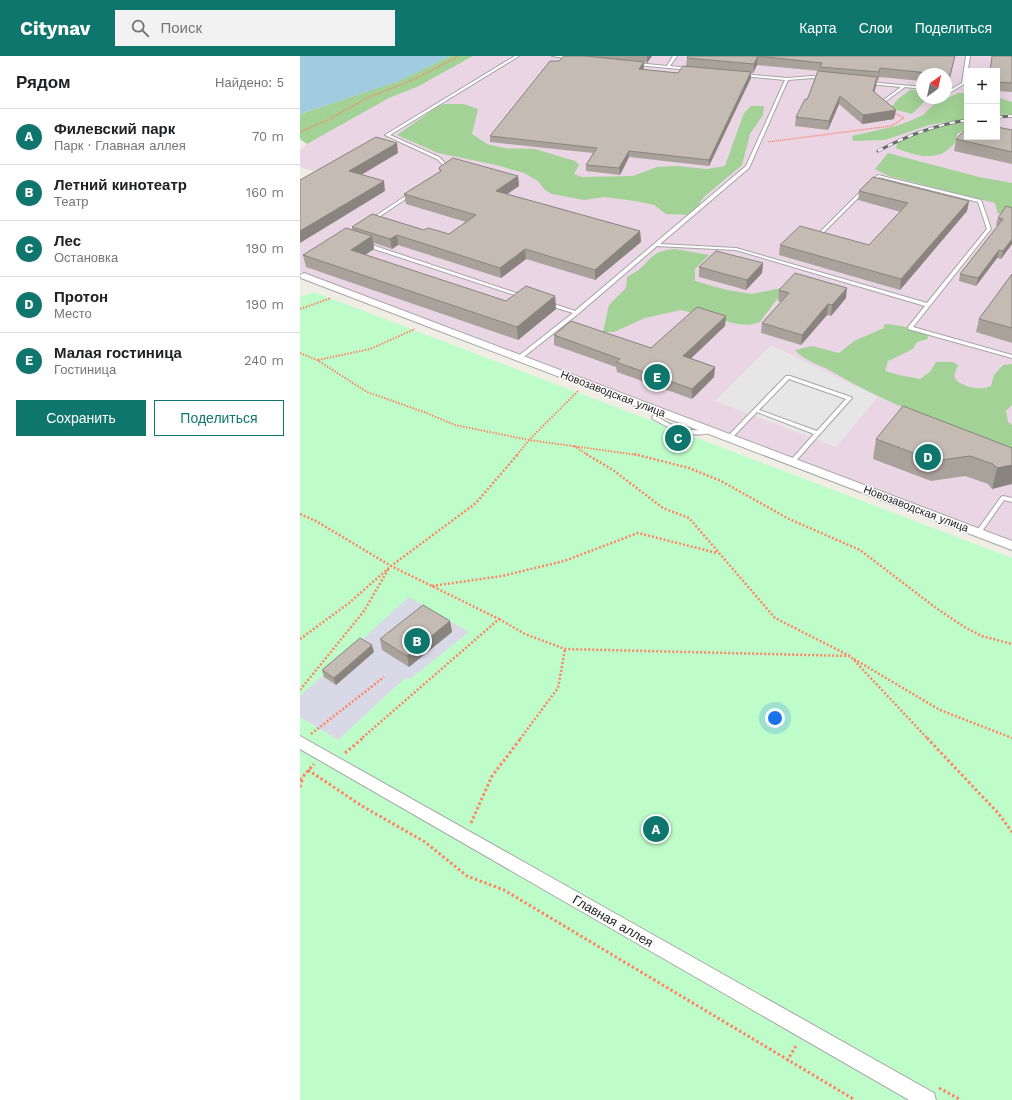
<!DOCTYPE html>
<html lang="ru">
<head>
<meta charset="utf-8">
<style>
  :root { --surface:#fff; --page:#f2f2f2; --text:#202124; --muted:#757577; --line:#e0e0e0; --accent:#0f766e }
  body { margin:0; font-family:"Work Sans",sans-serif; background:var(--page); color:var(--text) }
  .controls { position:absolute; right:12px; top:12px; display:grid; overflow:hidden; border-radius:0px; box-shadow:0 4px 16px #0002 }
  .controls button { width:36px; height:36px; display:grid; place-items:center; padding:0; border:0; border-bottom:1px solid var(--line); background:var(--surface); color:var(--text); font:20px sans-serif }
  .compass { position:absolute; left:616px; top:12px; width:36px; height:36px; border-radius:50%; background:var(--surface); box-shadow:0 4px 16px #0002; rotate:33deg }
  .you { position:absolute; left:475px; top:662px; width:14px; height:14px; margin:-10px; border:3px solid #fff; border-radius:50%; background:#1a73e8; box-shadow:0 0 0 6px #1a73e833 }
  .badge { display:grid; place-items:center; width:26px; height:26px; border-radius:50%; background:var(--accent); color:#fff; font-size:13px; font-weight:700 }
  .pin { position:absolute; translate:-50% -50%; border:2px solid #fff; box-shadow:0 1px 4px #0006 }
  .list { margin:0; padding:0; list-style:none }
  h2 { display:flex; justify-content:space-between; align-items:center; height:52px; margin:0; padding:0 16px; font-size:17px }
  h2 small { font-size:13px; font-weight:400; color:var(--muted) }
  .list li { display:grid; grid-template-columns:26px 1fr auto; gap:12px; align-items:center; box-sizing:border-box; height:56px; padding:0 16px; border-top:1px solid var(--line) }
  .list b { display:block; font-size:15px; white-space:nowrap }
  .list p { margin:0; font-size:13px; white-space:nowrap; color:var(--muted) }
  .list em { font-size:13px; font-style:normal; color:var(--muted) }
  .actions { display:flex; gap:8px; padding:12px 16px }
  .actions a { flex:1; padding:9px 0; border:1px solid var(--accent); border-radius:0px; text-align:center; font-size:14px; color:var(--accent) }
  .actions .main { background:var(--accent); color:#fff }
  .icon { flex:none; width:22px; height:22px; fill:none; stroke:currentColor; stroke-width:2; stroke-linecap:round; stroke-linejoin:round }
  .map { position:relative; flex:none; width:712px; height:1044px; overflow:hidden }
  header { display:flex; align-items:center; gap:24px; box-sizing:border-box; height:56px; padding:0 20px; background:var(--accent); color:#fff }
  header strong { font-size:19px }
  nav { display:flex; gap:22px; margin-inline-start:auto; font-size:14px }
  .search { width:280px; height:36px; background:var(--page); display:flex; align-items:center; gap:10px; box-sizing:border-box; padding:0 14px; border-radius:0px; color:var(--muted); font-size:15px }
  main { display:flex }
  aside { flex:1; background:var(--surface) }
  .map>svg:first-child { display:block }
  .industrial { fill:#e9d5e4; fill-rule:evenodd }
  .forest { fill:#a2d296 }
  .park { fill:#befdc9 }
  .parking { fill:#e6e6e6 }
  .plaza { fill:#d9d8e6 }
  .water { fill:#a1cce0 }
  .lines { fill:none; stroke-linecap:round; stroke-linejoin:round }
  .lane-casing { stroke:#a5a5a5; stroke-width:2 }
  .street-casing { stroke:#a5a5a5; stroke-width:2 }
  .path-far3 { stroke:#ff8466; stroke-width:1.5; stroke-dasharray:1 1; stroke-linecap:butt }
  .path-far2 { stroke:#ff8466; stroke-width:2; stroke-dasharray:1.5 1.5; stroke-linecap:butt }
  .path-far1 { stroke:#ff8466; stroke-width:2.5; stroke-dasharray:2 2; stroke-linecap:butt }
  .path { stroke:#ff8466; stroke-width:3; stroke-dasharray:2.5 2.5; stroke-linecap:butt }
  .lane { fill:#fff; fill-rule:evenodd }
  .street { fill:#fff; fill-rule:evenodd }
  .rail-casing { stroke:#6c6c6c; stroke-width:3 }
  .rail { stroke:#fff; stroke-width:2; stroke-dasharray:5.5; stroke-linecap:butt }
  .wall { fill:#a9a29a }
  .shaded-wall { fill:#89847d }
  .building { fill:#c4bcb3; stroke:#89847d }
  .labels { text-anchor:middle; dominant-baseline:central; stroke-width:3; stroke-linejoin:round; paint-order:stroke }
  .street-label { font-size:11px; fill:#1e1e1e; stroke:#fff }
  .near-street-label { font-size:13px; fill:#1e1e1e; stroke:#fff }
</style>
</head>
<body>
<header>
<strong>Citynav</strong>
<div class="search"><svg class="icon" aria-label="search" viewBox="0 0 24 24"><circle cx="10" cy="10" r="6"/><path d="M15 15l6 6"/></svg>Поиск</div>
<nav><a>Карта</a><a>Слои</a><a>Поделиться</a></nav>
</header>
<main>
<aside>
<h2>Рядом<small>Найдено: 5</small></h2>
<ul class="list">
<li><span class="badge">A</span><div><b>Филевский парк</b><p>Парк · Главная аллея</p></div><em>70 m</em></li>
<li><span class="badge">B</span><div><b>Летний кинотеатр</b><p>Театр</p></div><em>160 m</em></li>
<li><span class="badge">C</span><div><b>Лес</b><p>Остановка</p></div><em>190 m</em></li>
<li><span class="badge">D</span><div><b>Протон</b><p>Место</p></div><em>190 m</em></li>
<li><span class="badge">E</span><div><b>Малая гостиница</b><p>Гостиница</p></div><em>240 m</em></li>
</ul>
<div class="actions"><a class="main">Сохранить</a><a>Поделиться</a></div>
</aside>
<div class="map">
<svg width="712" height="1044" viewBox="0 0 712 1044">
  <rect width="100%" height="100%" fill="#f0ede4"/>
  <!-- industrial -->
  <path class="industrial" d="M173 0H712V486L0 215V128L19 117 0 111V95L7 88 89 42 117 31ZM667 15H697V81H667ZM622 18H646V42H622Z"/>
  <!-- forest -->
  <path class="forest" d="M150 0H173L117 31 89 42 7 88 0 83V58L98 25Z
    M610 34H622V42H628L612 58 593 53 592 50 599 42Z
    M658 37H667V63L629 69 585 84 553 85 552 80 596 70 610 65 623 59 633 49Z
    M697 41 712 46V58L697 59Z
    M144 48H164L178 53 172 78 187 88 204 92 235 93 275 105 279 109 274 118 282 121 333 120 357 111 377 110 407 113 425 110 444 57 451 50H464L463 59 450 78 442 109 404 141 394 155 388 159 366 158 354 149 335 145 304 141 284 144 252 138 245 134 238 125 224 117 196 109 138 97 97 79 137 51Z
    M667 66V73L657 78C657 85 655 87 650 92 635 106 613 99 596 92 598 73 651 68 667 66Z
    M588 97 679 121 712 127V154L698 158 695 147 589 120 575 113Z
    M375 193 409 199 395 213V225L427 234 452 238 486 231 460 266 449 269 437 268 381 254 345 262 314 276H303L309 249 326 232 327 221C332 218 338 215 343 210 355 198 356 195 375 193Z
    M584 268C600 269 613 272 627 279L628 283 617 286 613 293 588 305 585 315 599 319 620 323 630 316 636 306H652L658 309 654 320 657 325C665 331 681 335 691 330L694 319 703 309 712 308V349L706 355 708 366 712 369V396C649 371 587 348 529 314 516 307 505 305 495 294L512 290 539 297 554 285 584 272Z"/>
  <!-- park -->
  <path class="park" d="M14 236 712 502V1044H0V241Z"/>
  <!-- parking -->
  <path class="parking" d="M471 289 578 341 536 391 415 345Z"/>
  <!-- plaza -->
  <path class="plaza" d="M109 541 169 576 110 623 105 622 38 684 0 661V640Z"/>
  <!-- water -->
  <path class="water" d="M0 0H150L99 25 0 58Z"/>
  <g class="lines">
    <defs>
      <path id="lane" d="M215 0H219L90 79 139 101 148 110 144 114H142L141 113 144 110 137 103 85 79Z
        M252 0H262L273 2 271 3Z
        M373 0H377L370 10 389 12H390V14L337 9 335 8 337 7 367 10Z
        M666 0H670L666 27 651 36 646 35V33L650 34 662 27Z
        M443 18 487 22 512 20 525 22 523 23 512 22 488 24 449 112 360 188 436 192 627 247 687 173 678 146 579 121 572 128 569 127 578 119 681 144 691 173 613 271 712 299V302L608 273V271L625 250 436 194 357 190 278 258 221 303H217V301L273 257 247 249V247H251L275 255 446 110 485 24 444 20 442 19Z
        M569 26 622 31V33L605 31 586 45 584 44 585 43 601 31 570 28 568 27Z
        M562 134 565 135 520 180H518V178Z
        M110 137 113 138 73 165H71V163Z
        M65 188H69L225 240 223 241H221L65 190Z
        M486 320H490L551 341 552 342 494 407H490L489 406 490 405 514 378 457 356 431 383H427L426 382ZM489 323 546 343 517 375 459 354Z
        M358 353 361 355 358 361C375 372 390 377 410 373L413 375C396 385 368 372 353 363L352 362 355 355Z
        M703 440 712 442V446L704 444 680 478H676L675 477 676 476 701 441Z"/>
      <path id="street" d="M4 217 712 485V494L1 222 0 219Z
        M0 680 634 1037 636 1044H609L0 693Z"/>
    </defs>
    <!-- lane casing -->
    <use href="#lane" class="lane-casing"/>
    <!-- street casing -->
    <use href="#street" class="street-casing"/>
    <!-- path-far3 -->
    <path class="path-far3" d="M0 76 30 63 67 42 115 23 159 0
      M468 86 591 70 604 62 593 56"/>
    <!-- path-far2 -->
    <path class="path-far2" d="M0 253 31 242
      M0 297 17 304 67 336 124 356 155 369 229 384 338 399
      M18 304 70 293 115 273
      M274 390 288 399
      M217 399 229 384 278 335"/>
    <!-- path-far1 -->
    <path class="path-far1" d="M286 398 313 414 363 452 389 462 475 562 550 600 628 683
      M334 398 389 412 421 425 489 463 560 494 636 552 666 572 682 580 712 588
      M0 458 16 465 91 510 199 563 61 683
      M132 530 202 520 264 505 338 477 417 497
      M199 563 225 578 265 593 550 600
      M0 583 49 547 91 510 176 447 218 398
      M554 603 640 654 712 682
      M0 634 64 555 89 512
      M11 678 84 621
      M220 683 258 632 265 593"/>
    <!-- path -->
    <path class="path" d="M627 682 698 757 712 776
      M45 697 63 682
      M8 714 62 750 125 786 167 820 204 834 555 1044
      M0 724 14 708
      M0 731 3 721
      M171 767 192 720 221 682
      M487 1005 497 988
      M639 1032 661 1044"/>
    <!-- lane -->
    <use href="#lane" class="lane"/>
    <!-- street -->
    <use href="#street" class="street"/>
    <defs>
      <path id="rail" d="M697 61 712 60
        M578 95C606 80 635 69 667 64"/>
    </defs>
    <!-- rail casing -->
    <use href="#rail" class="rail-casing"/>
    <!-- rail -->
    <use href="#rail" class="rail"/>
  </g>
  <!-- wall -->
  <path class="wall" d="M264 0H352L347 7 344 6V11L343 14 378 17 386 10 387 2 388 0H655L649 28H646V18H622V25L579 21 578 25H577L576 30 574 36 594 63 562 68 539 48 528 74 495 70 496 61 507 44 520 15 457 9 453 17H451V22L409 110 329 101 320 119 286 115V109L293 97 190 86V80Z
    M712 0V36L697 35V15Z
    M712 74V108L654 95 656 83Z
    M139 112 218 120 219 130 207 138 340 175 341 186 295 224 226 203 201 222 98 189 92 193 74 187V193L65 199 206 245 255 240 256 253 218 284 6 211 3 199 52 174V171L124 174 149 178 166 166 106 148 104 138 140 116Z
    M559 135 669 145 667 155 600 234 479 199 480 189H569L601 156 558 144Z
    M712 152V188L701 203 697 202 676 230 659 225 660 218 698 170 696 169 698 162Z
    M463 207 462 217 446 234 399 221V211Z
    M712 218V287L676 276 679 263Z
    M479 234 546 242 531 260 527 259 501 289 461 277 462 267 482 246 478 245Z
    M425 270 391 302 415 311 414 321 392 343 317 316 316 311 254 289V279L351 292Z
    M576 383 712 392 692 433 688 428 665 420 631 425 573 403Z
    M150 565 152 576 109 611 82 594 80 583Z
    M74 596 36 629 24 621 22 614Z"/>
  <!-- shaded-wall -->
  <path class="shaded-wall" d="M347 0H352L347 7Z
    M458 0 457 9 453 17 454 8Z
    M344 6V11L339 19V13Z
    M580 12 579 21 578 25 579 16Z
    M451 16V22L409 110V104Z
    M577 21 576 30 572 44 573 35Z
    M540 40 539 48 528 74 529 65Z
    M596 54 594 63 562 68 563 59Z
    M97 87 98 97 51 125 49 115Z
    M329 95V101L320 119 319 112Z
    M218 120 219 130 197 145 196 135Z
    M84 125 85 135 0 187V175Z
    M669 145 667 155 600 234 601 223Z
    M340 175 341 186 295 224V214Z
    M97 179 98 189 92 193 90 183Z
    M72 180 74 193 53 207 51 194Z
    M712 183V188L701 203 703 195Z
    M225 193 226 203 201 222 200 212Z
    M699 194 697 202 676 230 678 222Z
    M463 207 462 217 446 234 447 224Z
    M547 232 546 242 531 260 532 249Z
    M255 240 256 253 218 284 217 271Z
    M528 248 527 259 501 289 502 279Z
    M426 260 425 270 383 310V300Z
    M415 311 414 321 392 343V333Z
    M712 409V428L692 433 697 412Z
    M150 565 152 576 109 611 107 600Z
    M72 589 74 596 36 629 34 622Z"/>
  <!-- building -->
  <path class="building" d="M264 0H286L344 6 339 13 378 17 383 10 451 16 409 104 329 95 319 112 286 109 297 92 190 80 250 5H259Z
    M388 0H655L650 19H646V18H637L580 12 579 16 520 11 522 7 458 0 454 8 387 2Z
    M692 0H712V27L697 26V15H690Z
    M518 15 577 21 573 35 596 54 563 59 540 40 529 65 496 61 505 43 507 44Z
    M697 71 712 74V96L656 83 667 72V81H697Z
    M76 81 97 87 49 115 84 125 0 175V124Z
    M153 102 218 120 196 135 340 175 295 214 225 193 200 212 97 179 90 183 52 171 72 158 124 174 128 172 149 178 176 159 104 138 141 115 139 112 141 110Z
    M573 121 669 145 601 223 480 189 500 170 569 189 608 147 559 135Z
    M706 150 712 152V183L703 195 699 194 678 222 660 218 703 163 698 162Z
    M46 172 72 180 51 194 206 245 226 230 255 240 217 271 3 199Z
    M416 195 463 207 447 224 399 211Z
    M495 217 547 232 532 249 528 248 502 279 462 267 489 237 479 234Z
    M712 218V272L679 263Z
    M397 251 426 260 383 300 415 311 392 333 316 306 320 303 254 279 271 265 351 292Z
    M603 350 712 392V409L697 412 693 408 670 400 635 405 576 383Z
    M123 549 150 565 107 600 80 583Z
    M60 582 72 589 34 622 22 614Z"/>
  <g class="labels">
    <!-- street labels -->
    <g class="street-label">
      <text transform="translate(313 338) rotate(21)">Новозаводская улица</text>
      <text transform="translate(616 453) rotate(21)">Новозаводская улица</text>
    </g>
    <!-- near-street labels -->
    <g class="near-street-label">
      <text transform="translate(313 865) rotate(30)">Главная аллея</text>
    </g>
  </g>
</svg>
<div class="controls">
<button>+</button>
<button>−</button>
</div>
<svg class="compass" viewBox="-18 -18 36 36"><path d="M0-13l5 13h-10z" fill="#e53935"/><path d="M0 13l5-13h-10z" fill="#757577"/></svg>
<div class="you"></div>
<div class="pin badge" style="left:356px;top:773px">A</div>
<div class="pin badge" style="left:117px;top:585px">B</div>
<div class="pin badge" style="left:378px;top:382px">C</div>
<div class="pin badge" style="left:628px;top:401px">D</div>
<div class="pin badge" style="left:357px;top:321px">E</div>
</div>
</main>
</body>
</html>
